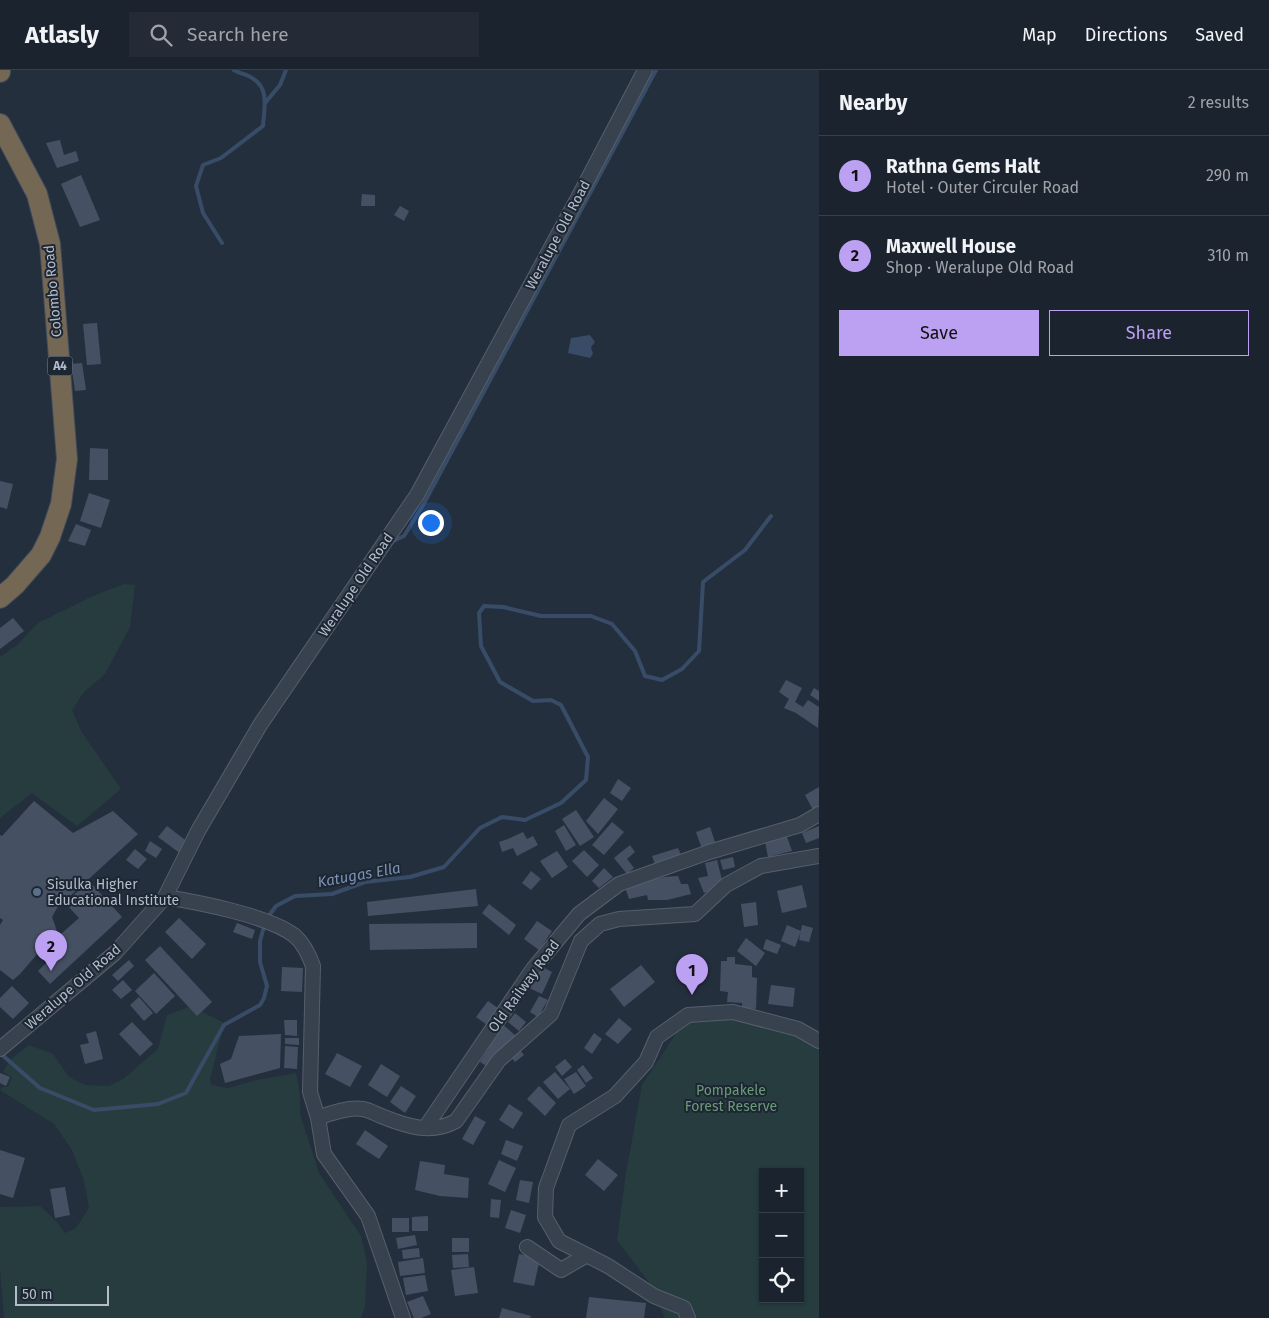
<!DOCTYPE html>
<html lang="en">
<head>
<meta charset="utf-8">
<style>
  :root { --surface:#1b232e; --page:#242b36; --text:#f1f3f6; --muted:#a0a4aa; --line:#39404a; --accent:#bca0f2 }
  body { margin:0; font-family:"Fira Sans",sans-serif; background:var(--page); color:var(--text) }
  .controls { position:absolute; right:15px; bottom:15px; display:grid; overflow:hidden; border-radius:0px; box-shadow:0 1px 4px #0004 }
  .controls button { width:45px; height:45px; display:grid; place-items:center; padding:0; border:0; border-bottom:1px solid var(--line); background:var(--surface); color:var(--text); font:25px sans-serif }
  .scale { position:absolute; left:15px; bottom:12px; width:94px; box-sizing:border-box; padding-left:5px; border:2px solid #b4bcc9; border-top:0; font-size:14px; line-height:18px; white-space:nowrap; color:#b4bcc9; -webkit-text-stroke:4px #1d2633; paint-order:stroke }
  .you { position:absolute; left:430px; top:452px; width:18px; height:18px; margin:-12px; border:4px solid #fff; border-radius:50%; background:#1a73e8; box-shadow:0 0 0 8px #1a73e833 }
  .badge { display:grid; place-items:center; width:32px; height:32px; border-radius:50%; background:var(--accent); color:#111; font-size:16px; font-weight:700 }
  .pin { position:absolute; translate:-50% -41px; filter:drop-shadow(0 1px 2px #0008) }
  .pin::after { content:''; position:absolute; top:26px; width:18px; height:15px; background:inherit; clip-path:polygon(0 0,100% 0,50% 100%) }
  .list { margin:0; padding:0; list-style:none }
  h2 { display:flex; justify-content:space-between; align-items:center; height:65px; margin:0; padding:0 20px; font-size:21px }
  h2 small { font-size:16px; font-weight:400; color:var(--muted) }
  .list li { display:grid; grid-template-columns:32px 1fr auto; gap:15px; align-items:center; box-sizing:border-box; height:80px; padding:0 20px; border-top:1px solid var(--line) }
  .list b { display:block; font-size:19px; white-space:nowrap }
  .list p { margin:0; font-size:16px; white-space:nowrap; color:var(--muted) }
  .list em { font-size:16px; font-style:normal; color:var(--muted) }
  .actions { display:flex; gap:10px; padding:15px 20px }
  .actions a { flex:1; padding:11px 0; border:1px solid var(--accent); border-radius:0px; text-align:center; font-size:18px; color:var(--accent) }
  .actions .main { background:var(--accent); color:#111 }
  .icon { flex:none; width:28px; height:28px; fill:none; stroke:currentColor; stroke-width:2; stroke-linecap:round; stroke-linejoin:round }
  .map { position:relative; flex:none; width:819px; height:1248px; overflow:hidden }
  header { display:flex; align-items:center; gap:30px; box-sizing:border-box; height:70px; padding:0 25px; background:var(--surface); border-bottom:1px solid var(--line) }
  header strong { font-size:24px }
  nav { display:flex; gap:28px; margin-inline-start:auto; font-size:18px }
  .search { width:350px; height:45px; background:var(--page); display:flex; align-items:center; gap:12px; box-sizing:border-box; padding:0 18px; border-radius:0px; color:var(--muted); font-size:19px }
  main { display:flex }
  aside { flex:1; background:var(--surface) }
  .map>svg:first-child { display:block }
  .green { fill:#263c3f; fill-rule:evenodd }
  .water { fill:#394c67 }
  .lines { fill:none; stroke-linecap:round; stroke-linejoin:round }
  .stream { stroke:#394c67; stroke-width:4 }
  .building { fill:#455162 }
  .minor-casing { stroke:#565f6c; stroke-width:16 }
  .highway-casing { stroke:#434c59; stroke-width:22 }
  .minor { stroke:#38414e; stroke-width:14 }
  .highway { stroke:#746855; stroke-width:20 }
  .service-dot { fill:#5c6f8a; stroke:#1d2633; stroke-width:2 }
  .labels { text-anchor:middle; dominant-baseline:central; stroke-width:4; stroke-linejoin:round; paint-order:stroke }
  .shield { fill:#1d2633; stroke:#878f9c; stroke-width:1 }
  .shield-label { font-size:12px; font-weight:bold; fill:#b4bcc9 }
  .street-label { font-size:14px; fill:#b4bcc9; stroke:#1d2633 }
  .poi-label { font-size:14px; fill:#b4bcc9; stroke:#1d2633; text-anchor:start }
  .park-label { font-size:14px; fill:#6b9a76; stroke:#1d2633 }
  .water-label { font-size:15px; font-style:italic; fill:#7c92b1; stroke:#1d2633 }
</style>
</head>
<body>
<header>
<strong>Atlasly</strong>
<div class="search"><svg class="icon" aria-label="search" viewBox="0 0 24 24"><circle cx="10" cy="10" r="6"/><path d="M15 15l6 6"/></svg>Search here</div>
<nav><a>Map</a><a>Directions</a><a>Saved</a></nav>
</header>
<main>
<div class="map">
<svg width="819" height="1248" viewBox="0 0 819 1248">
  <rect width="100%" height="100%" fill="#242f3e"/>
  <!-- green -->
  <path class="green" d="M124 514 135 515 130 557 105 604 84 622 72 640 81 661 121 719 77 756 32 723 0 748V587L17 575 38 553 93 526Z
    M191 936 224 953 210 1010 211 1015 228 1018 257 1010 296 1003 300 1024V1044L319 1103 361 1166 367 1192 365 1237 361 1248H4L0 1199V1137L40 1136 57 1152 65 1163 76 1158 89 1138 84 1111 72 1080 54 1054 0 1020 3 1017H8L12 1007 3 1002 10 990 29 975 53 984 69 1007 85 1015 109 1016 123 1009 158 979 167 945Z
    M689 944 754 950 819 972V1248H665L648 1211 617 1170 626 1103 642 1015ZM763 1102H800V1229H763Z"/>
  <!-- water -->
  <path class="water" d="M590 265 595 272 591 277 593 284 590 288 568 283 571 268Z"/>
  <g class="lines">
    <!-- stream -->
    <path class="stream" d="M265 33 280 15 286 0
      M222 173 203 143 196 116 203 95 221 88 263 56C264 39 270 18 252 8 247 4 240 4 234 0
      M391 472 404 466 422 437 656 0
      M268 847 276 836 295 826 332 824 365 812 410 807 444 797 480 758 502 747 525 750 561 733 586 710 588 687 561 635 551 630 533 631 500 612 481 576 479 543 484 536 503 537 541 546H591L612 554 635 581 645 606 662 610 682 599 699 581 703 512 745 480 771 446
      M0 983 40 1018 94 1040 158 1034 186 1023 224 955 260 935 264 928 267 916 260 892V871L265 853"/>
  </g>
  <!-- building -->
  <path class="building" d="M60 70 64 85 76 81 79 91 57 98 46 73Z
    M81 105 100 150 80 157 61 114Z
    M362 124 375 125V136H361Z
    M400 136 409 141 404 151 394 145Z
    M97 253 101 294 87 295 83 254Z
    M82 293 86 320 75 321 71 294Z
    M90 378 108 379V410H89Z
    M0 411 13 414 7 439 0 437Z
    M89 423 110 430 101 458 80 451Z
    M76 454 91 460 85 476 68 471Z
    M13 548 24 561 0 579V558Z
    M786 610 802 618 795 632 803 637 808 630 819 637 818 658 796 643 784 638 789 629 779 622Z
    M814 618 819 621V631L810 625Z
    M618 709 631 718 622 731 610 723Z
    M819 717V736L813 740 805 725Z
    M604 728 618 739 598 764 586 751Z
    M34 731 73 763 113 741 138 764 57 838 52 847 57 861 20 904 13 910 0 900V855L3 850 0 848V765L2 766Z
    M576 740 594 767 580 776 562 749Z
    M612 752 624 762 604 785 592 775Z
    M564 755 576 775 566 781 555 761Z
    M167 756 189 773 181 784 158 767Z
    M819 756V768L806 773 802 763Z
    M710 757 716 775 702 779 696 762Z
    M523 762 527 769 533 766 538 775 517 786 513 778 502 782 499 772 508 769Z
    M786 764 792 781 768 787 765 772Z
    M150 771 162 779 156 788 145 781Z
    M630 775 635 782 627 789 634 798 627 804 614 788Z
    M678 778 682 787 656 797 652 786Z
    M135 779 147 789 138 799 126 790Z
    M584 780 599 795 587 807 572 791Z
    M557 781 568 797 552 808 540 791Z
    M733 787 735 797 723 800 720 790Z
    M717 790 722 810 716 813 717 818 704 823 698 808 708 806 705 793Z
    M604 798 613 807 599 818 592 811Z
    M531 801 541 809 531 820 522 813Z
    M678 806 681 814H688L691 824 667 830H648L647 825 629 829 625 817 664 807Z
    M89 811 122 847 50 914 38 901 51 888 44 879 79 848 65 833Z
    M802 815 807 837 782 843 777 821Z
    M476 819 478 836 368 846 367 832Z
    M756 832 758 855 744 857 741 834Z
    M489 834 516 855 509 865 482 843Z
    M179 848 206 874 192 889 165 862Z
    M537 851 552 861 539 880 524 869Z
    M237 853 255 860 252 869 233 862Z
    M477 853V878L370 880 369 854Z
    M787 855 801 861 795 877 781 871Z
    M802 855 813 858 809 872 799 870Z
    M746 868 765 883 756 896 737 881Z
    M766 869 781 875 777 884 763 879Z
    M160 876 212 932 197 946 145 890Z
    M727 887H735V894L752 896V907L757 908 756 939 742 938V933L727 932 728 922 720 921 721 891H727Z
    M129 890 134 896 118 911 112 905Z
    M641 895 655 912 624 937 610 919Z
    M541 896 552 902 542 924 529 918Z
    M282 897 303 898 302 922 281 921Z
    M154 903 175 926 156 944 135 921Z
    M123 910 132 920 121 929 112 920Z
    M771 915 795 918 793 937 768 934Z
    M12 916 29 933 13 949 0 937V928Z
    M539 926 548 930 538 947 530 942Z
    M139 927 153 943 144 951 130 935Z
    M488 931 502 941 490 957 476 947Z
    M515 943 526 952 519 961 508 952Z
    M619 948 632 959 618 974 605 964Z
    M284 950H297V966L285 965Z
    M132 952 153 974 140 986 119 964Z
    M501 953 516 966 508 978 505 975 488 997 480 992 489 978 485 975Z
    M96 961 103 989 85 994 80 975 89 973 86 964Z
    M594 963 602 969 592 984 584 978Z
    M281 964 280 998 225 1013 220 994 231 989 239 966Z
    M285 968H299V975L285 974Z
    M516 975 524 985 515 992 507 982Z
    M285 976 298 977 297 999 284 998Z
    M337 983 362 996 350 1017 325 1004Z
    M565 989 572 997 562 1006 555 997Z
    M381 994 400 1006 387 1027 368 1015Z
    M583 995 593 1008 586 1013 577 1000Z
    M555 1002 570 1019 558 1029 543 1012Z
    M576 1002 586 1016 574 1024 564 1009Z
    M0 1003 10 1007 6 1016 0 1013Z
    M401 1016 416 1026 405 1043 390 1032Z
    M539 1016 556 1033 545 1046 527 1029Z
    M509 1034 523 1043 513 1059 499 1050Z
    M475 1046 486 1052 473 1075 462 1069Z
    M365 1060 388 1076 379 1089 356 1074Z
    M506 1070 523 1076 517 1091 501 1084Z
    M0 1080 25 1088 13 1128 0 1124Z
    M598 1089 618 1105 604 1121 585 1105Z
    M499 1090 516 1098 505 1122 488 1114Z
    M420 1091 445 1095 444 1104 469 1108 468 1128 440 1126 415 1120Z
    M520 1110 533 1112 529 1133 516 1130Z
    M65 1117 70 1145 55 1148 50 1119Z
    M491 1129 501 1130 499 1148 490 1147Z
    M511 1140 526 1145 520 1163 505 1158Z
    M428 1146V1161H412V1147Z
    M392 1148H409V1162H392Z
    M415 1165 417 1175 398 1179 396 1168Z
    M452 1168H469V1182H452Z
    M419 1178 420 1187 403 1189 402 1180Z
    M468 1184 469 1197 453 1198 452 1185Z
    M519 1184 540 1188 534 1216 513 1212Z
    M423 1188 425 1203 400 1206 398 1192Z
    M474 1197 478 1223 455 1226 451 1200Z
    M425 1205 428 1221 406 1225 403 1208Z
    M423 1226 431 1244 421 1248H414L407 1232Z
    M589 1227 646 1233 644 1248H586Z
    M502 1238 531 1246 530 1248H499Z"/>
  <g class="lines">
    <defs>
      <path id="minor" d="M165 827C197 832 270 846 295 866 304 874 309 885 313 896L310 1022 318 1048 324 1084 368 1146 403 1248
        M0 979 115 883 165 827 198 761 260 655 417 425 580 124 645 0
        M318 1048C330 1043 350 1037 363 1039 369 1040 376 1044 381 1046 406 1056 431 1065 456 1051L499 990 551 944 581 871 600 854 619 849 695 844 726 815 761 796 819 786
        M425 1058 533 899 579 844 619 814 709 782 800 755 819 744
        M527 1177 561 1200 587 1185
        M688 1248 684 1238 654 1226 608 1196 559 1171 545 1147 546 1118 569 1055 615 1026 646 992 657 967 688 945 733 942 798 959 819 971"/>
      <path id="highway" d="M0 2V0
        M0 54 37 124 50 174 67 389 61 434 50 467 41 485 15 515 0 528"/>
    </defs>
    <!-- minor casing -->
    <use href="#minor" class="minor-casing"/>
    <!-- highway casing -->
    <use href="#highway" class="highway-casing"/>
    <!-- minor -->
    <use href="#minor" class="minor"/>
    <!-- highway -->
    <use href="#highway" class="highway"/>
  </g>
  <!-- markers -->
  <circle class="service-dot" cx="37" cy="822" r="5"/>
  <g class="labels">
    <!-- shield labels -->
    <rect class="shield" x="47.5" y="286.5" width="25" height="19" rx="4"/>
    <g class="shield-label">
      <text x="60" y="296">A4</text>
    </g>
    <!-- street labels -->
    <g class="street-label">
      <text transform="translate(558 165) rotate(-62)">Weralupe Old Road</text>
      <text transform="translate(53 221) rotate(-95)">Colombo Road</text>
      <text transform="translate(356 515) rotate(-56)">Weralupe Old Road</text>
      <text transform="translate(524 916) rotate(-54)">Old Railway Road</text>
      <text transform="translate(73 917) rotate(-41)">Weralupe Old Road</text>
    </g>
    <!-- poi labels -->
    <g class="poi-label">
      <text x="47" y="814">Sisulka Higher<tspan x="47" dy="16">Educational Institute</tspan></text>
    </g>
    <!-- park labels -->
    <g class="park-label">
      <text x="731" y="1020">Pompakele<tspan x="731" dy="16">Forest Reserve</tspan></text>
    </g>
    <!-- water labels -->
    <g class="water-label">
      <text transform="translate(359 805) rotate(-10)">Katugas Ella</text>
    </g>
  </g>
</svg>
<div class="controls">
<button>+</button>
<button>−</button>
<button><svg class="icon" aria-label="locate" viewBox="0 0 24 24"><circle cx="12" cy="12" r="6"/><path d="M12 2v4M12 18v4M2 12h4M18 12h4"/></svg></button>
</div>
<div class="scale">50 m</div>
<div class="you"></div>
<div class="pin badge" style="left:692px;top:925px">1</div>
<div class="pin badge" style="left:51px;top:901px">2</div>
</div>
<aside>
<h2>Nearby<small>2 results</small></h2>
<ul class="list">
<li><span class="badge">1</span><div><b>Rathna Gems Halt</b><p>Hotel · Outer Circuler Road</p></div><em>290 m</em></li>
<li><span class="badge">2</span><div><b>Maxwell House</b><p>Shop · Weralupe Old Road</p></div><em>310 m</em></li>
</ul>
<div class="actions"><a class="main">Save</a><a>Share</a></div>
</aside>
</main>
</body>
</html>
